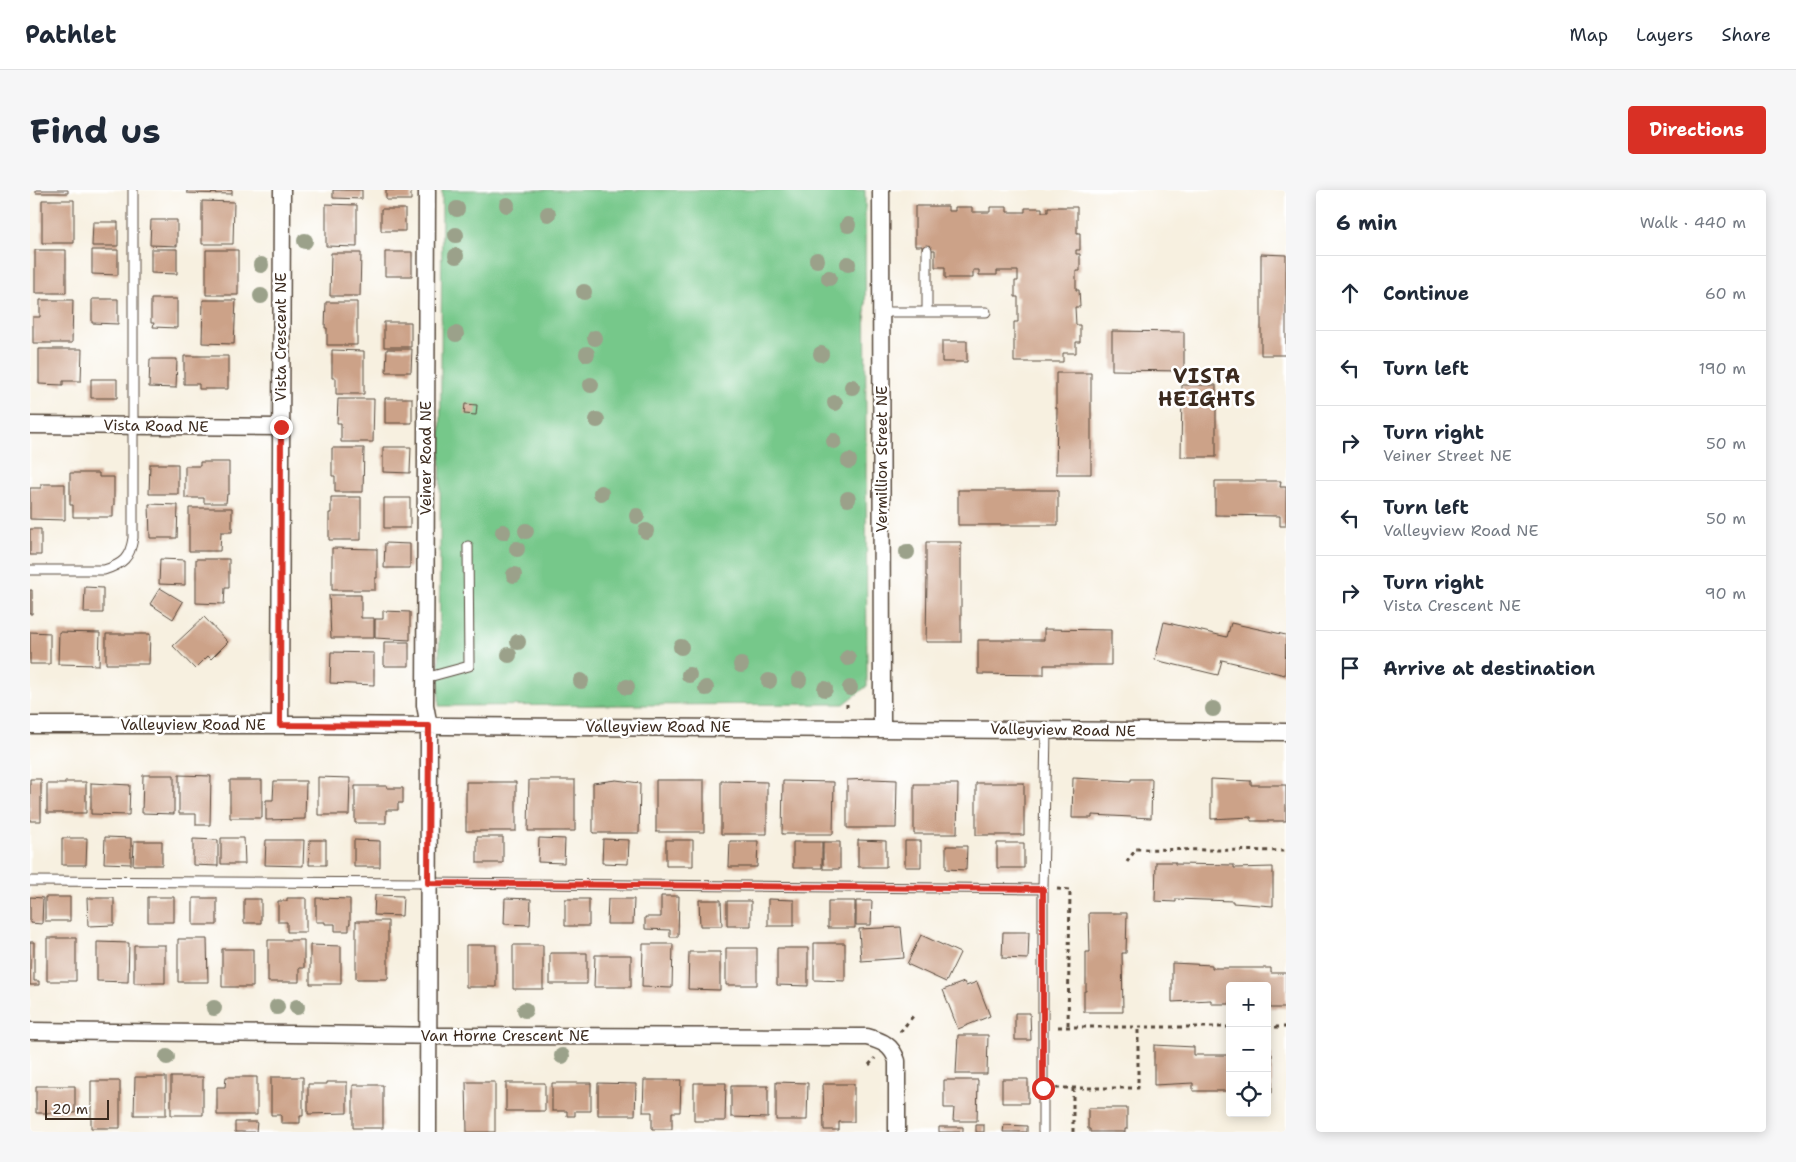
<!DOCTYPE html>
<html lang="en">
<head>
<meta charset="utf-8">
<style>
  :root { --surface:#fff; --page:#f6f6f7; --text:#1f2937; --muted:#747a83; --line:#e0e1e3; --accent:#d93025 }
  body { margin:0; font-family:"Shantell Sans",sans-serif; background:var(--page); color:var(--text) }
  .controls { position:absolute; right:15px; bottom:15px; display:grid; overflow:hidden; border-radius:5px; box-shadow:0 2px 12px #0003 }
  .controls button { width:45px; height:45px; display:grid; place-items:center; padding:0; border:0; border-bottom:1px solid var(--line); background:var(--surface); color:var(--text); font:25px sans-serif }
  .scale { position:absolute; left:15px; bottom:12px; width:64px; box-sizing:border-box; padding-left:5px; border:2px solid #3b2a1e; border-top:0; font-size:14px; line-height:18px; white-space:nowrap; color:#3b2a1e; -webkit-text-stroke:4px #fff; paint-order:stroke }
  .stop { position:absolute; width:15px; height:15px; margin:-11px; border:4px solid #d93025; border-radius:50%; background:#fff }
  .stop.end { background:#d93025; border-color:#fff; box-shadow:0 1px 5px #0008 }
  .list { margin:0; padding:0; list-style:none }
  h2 { display:flex; justify-content:space-between; align-items:center; height:65px; margin:0; padding:0 20px; font-size:21px }
  h2 small { font-size:16px; font-weight:400; color:var(--muted) }
  .list li { display:grid; grid-template-columns:32px 1fr auto; gap:15px; align-items:center; box-sizing:border-box; height:75px; padding:0 20px; border-top:1px solid var(--line) }
  .list b { display:block; font-size:19px; white-space:nowrap }
  .list p { margin:0; font-size:16px; white-space:nowrap; color:var(--muted) }
  .list em { font-size:16px; font-style:normal; color:var(--muted) }
  .icon { flex:none; width:28px; height:28px; fill:none; stroke:currentColor; stroke-width:2; stroke-linecap:round; stroke-linejoin:round }
  .map { position:relative; flex:none; width:1256px; height:942px; overflow:hidden; border-radius:5px }
  header { display:flex; align-items:center; gap:30px; box-sizing:border-box; height:70px; padding:0 25px; background:var(--surface); border-bottom:1px solid var(--line) }
  header strong { font-size:24px }
  nav { display:flex; gap:28px; margin-inline-start:auto; font-size:18px }
  .intro { display:flex; align-items:center; justify-content:space-between; box-sizing:border-box; height:120px; padding:0 30px }
  h1 { margin:0; font-size:35px }
  .button { padding:12px 22px; border-radius:5px; background:var(--accent); color:#fff; font-size:18px; font-weight:700 }
  main { display:flex; gap:30px; padding:0 30px }
  aside { flex:1; background:var(--surface); border-radius:5px; box-shadow:0 2px 12px #0003 }
  .map>svg:first-child { display:block }
  .green { fill:#76c88a; stroke:#587954 }
  .building { fill:#cca288 }
  .lines { fill:none; stroke-linecap:round; stroke-linejoin:round }
  .service-casing { stroke:#57483b; stroke-width:11 }
  .minor-casing { stroke:#57483b; stroke-width:19 }
  .path { stroke:#57483b; stroke-width:3; stroke-dasharray:4 4; stroke-linecap:butt }
  .service { stroke:#fff; stroke-width:9 }
  .minor { stroke:#fff; stroke-width:16 }
  .tree { fill:#9ba18a }
  .route { stroke:#d93025; stroke-width:6 }
  .labels { text-anchor:middle; dominant-baseline:central; stroke-width:5; stroke-linejoin:round; paint-order:stroke }
  .street-label { font-size:15px; fill:#3b2a1e; stroke:#fff }
  .district-label { font-size:20px; font-weight:bold; letter-spacing:1px; fill:#3b2a1e; stroke:#fff }
</style>
</head>
<body>
<header>
<strong>Pathlet</strong>
<nav><a>Map</a><a>Layers</a><a>Share</a></nav>
</header>
<div class="intro"><h1>Find us</h1><a class="button">Directions</a></div>
<main>
<div class="map">
<svg width="1256" height="942" viewBox="0 0 1256 942">
  <rect width="100%" height="100%" fill="#fff"/>
  <filter id="ink" filterUnits="userSpaceOnUse"><feTurbulence type="fractalNoise" baseFrequency=".02" numOctaves="2"/><feDisplacementMap in="SourceGraphic" scale="10" xChannelSelector="R" yChannelSelector="G"/><feConvolveMatrix kernelMatrix="1 2 1 2 8 2 1 2 1" color-interpolation-filters="sRGB"/></filter>
  <filter id="wash" filterUnits="userSpaceOnUse"><feTurbulence type="fractalNoise" baseFrequency=".0096" numOctaves="4" result="noise"/><feDisplacementMap in="SourceGraphic" scale="20" xChannelSelector="R" yChannelSelector="G"/><feGaussianBlur stdDeviation="1.12" result="paint"/><feColorMatrix in="noise" values="0 0 0 0 0 0 0 0 0 0 0 0 0 0 0 0 0 1.4 0 .05"/><feComposite in="paint" operator="in"/></filter>
  <g filter="url(#wash)">
    <rect width="100%" height="100%" fill="#f7f0e0"/>
    <!-- green -->
    <path class="green" d="M412 0H835L837 496 814 514 409 516Z"/>
    <g id="blocks">
      <!-- building -->
      <path class="building" d="M6 0H38V3H6Z
        M157 0H202V4L157 3Z
        M303 0H332V9L303 8Z
        M356 0H381V10H356Z
        M12 10H44V53H12Z
        M172 11 204 12 203 54H172Z
        M296 14 327 15V57L296 56Z
        M885 16H918V21H925V17H942V22H960V17H977V22H995V18H1012V22H1018V17H1047V43H1050V60H1046V64H1050V81H1046V100H1049L1050 117H1045L1046 135H1050V152H1046V163H1033V172H984V132H988V107H985V91H988V81H967V85H949V80H943V88H915V77H905V60H892V56H885Z
        M351 19H375V41H351Z
        M121 30H147V56L120 55Z
        M63 32H88V56H62Z
        M121 59H147V84L121 83Z
        M5 60H36V103H5Z
        M62 60H88V85L62 84Z
        M176 60H208V105H176Z
        M355 62H382V86H355Z
        M301 63H331L330 106H300Z
        M1231 64 1256 65V165H1231Z
        M62 109H88V134L62 133Z
        M121 109H147V138L123 137 124 133H121Z
        M10 110H43L42 153H3V127H10Z
        M173 110H206L204 154 172 153Z
        M296 112H327V155H297V138H295Z
        M354 132H381V157H354Z
        M1082 141 1154 142V181L1082 180Z
        M912 151H937V172H912Z
        M9 159H52L51 191H33V195L9 194Z
        M357 159H382L381 182H356Z
        M302 160 334 161V204H306V188H302Z
        M154 166H198V199H169V194H154Z
        M120 169H147L146 198 119 197Z
        M1026 183H1061V284H1026L1027 218H1026Z
        M61 189H87V208H61Z
        M1152 195H1186V267H1151Z
        M355 208H382V233H355Z
        M308 209H344L343 252H311V233H307Z
        M435 214 447 215 446 225 434 224Z
        M353 257H381L380 283 353 282Z
        M302 258H334L333 302H305V286H302Z
        M170 272H199V304H197L196 313H174V308H155V276H170Z
        M120 274H148V304H119Z
        M40 283H69V287H84V315H83V327H43V315H40Z
        M1185 291H1251L1250 297H1256V336H1250V326L1185 325Z
        M11 294H35V330L0 329V298H11Z
        M928 300H1028V335H928Z
        M301 307H331V350H299V323H301Z
        M354 308H380V338H354Z
        M119 314 148 315 147 348H120Z
        M159 318H202V342H191L190 361H159Z
        M0 339H11V365H0Z
        M896 352H931V452H896L897 386H896Z
        M355 353 380 354V378H354Z
        M302 358 347 359V388H345V400H302Z
        M130 369 155 370V395L129 394Z
        M166 369H199V398H195L194 414 166 413Z
        M55 397 73 398V423H54Z
        M130 398 153 412 143 429 120 414Z
        M0 400H2V424H0Z
        M299 405H331V428H344V448H301Z
        M353 421 380 422V450L345 448V429H353Z
        M174 427 198 452 181 469 178 466 165 479 143 456Z
        M1134 432 1197 447 1201 433 1256 445 1255 485 1192 470 1188 485 1125 470Z
        M1014 439 1081 440V475H1014V485L948 484V450H1014Z
        M0 442 20 443V474H0Z
        M29 442 70 443 69 475 28 474Z
        M76 444H120L119 474H76Z
        M354 452H379V476H354Z
        M301 462 344 463V495L300 493Z
        M113 585H144V624L112 623Z
        M149 585 181 586 180 635H166V624H149Z
        M288 587 320 588 319 625H288Z
        M1043 588 1101 591V589H1122L1121 628 1062 625V628H1042Z
        M0 589H11V631H0Z
        M842 589 867 590 866 638H817V590Z
        M1181 589 1221 591V595H1256V631H1221V627L1181 629Z
        M200 590H232V628H200Z
        M499 590H545V641H498Z
        M586 590 610 593 609 643H563V593Z
        M626 590H674V642H626Z
        M244 591H276L275 629 236 630V610H243Z
        M691 591 737 592V644H691Z
        M753 591 804 592 803 644H752Z
        M35 592H56V623H17V594H35Z
        M436 592H486V641H436Z
        M61 593 100 595 99 625 61 624Z
        M946 593H994V645H946Z
        M884 594H928L927 644H884Z
        M325 596H357V598H373V613H368V620H356V633H325Z
        M75 647 101 648V674L74 673Z
        M447 647H473V673H447Z
        M32 648H57L56 675H32Z
        M191 648H214L215 674H191Z
        M509 648 535 649 534 673 508 672Z
        M163 649 188 650V676L163 675Z
        M573 649 599 650 598 674 572 673Z
        M236 650H274L273 676 235 675Z
        M280 650H296V675H279Z
        M324 650 350 651V677H324Z
        M636 650H663V676H636Z
        M828 650 856 651V677H828Z
        M104 651H132V675H103Z
        M700 651H728L727 677H699Z
        M875 651H891V677H875Z
        M763 652H792V678H763Z
        M793 652H810V679H793Z
        M967 653H994V678H967Z
        M916 656H937L936 680 916 679Z
        M1126 672H1145V674L1204 675V678L1243 677V716L1203 713V711L1146 709V712L1125 711Z
        M345 705 373 706 372 726 344 725Z
        M631 706H649L648 747H640V740L615 739V727H631Z
        M0 707 13 708 12 734 0 733Z
        M15 707H40V731H15Z
        M118 707H144V732H118Z
        M57 708H84V735L58 736Z
        M163 708H187V735H163Z
        M257 708H276V742H257V732H248V711H257Z
        M286 708 320 709V734H319V741H305V734H295V732H286Z
        M475 708 501 709 500 735 474 734Z
        M214 709H231V733H214Z
        M535 709H559V736H535Z
        M578 709H604L603 734H577Z
        M738 709 764 710V736H738Z
        M669 710H691L692 736H670Z
        M697 711H721V736H697Z
        M798 711H825V738H798Z
        M826 711H842L841 735H826Z
        M1059 723H1097L1096 763H1092L1093 822H1054V801H1056V762H1060Z
        M326 731H358V789H326Z
        M871 737 874 768 831 771 829 739Z
        M973 742H999L998 769 972 768Z
        M891 745 930 763 916 792 877 774Z
        M17 748H46V791H17Z
        M148 749H177L178 792H148Z
        M238 750H274V778H269V792H238Z
        M0 752H4V791H9V795H0Z
        M67 752 99 753 98 792 67 791Z
        M784 753H815V791L784 790Z
        M613 754H643L642 798 612 797Z
        M104 755H135V793H104Z
        M280 755 311 756V794H280Z
        M436 755H466V797H436Z
        M483 755H513V799H483Z
        M696 758H727V795H696Z
        M747 758H778V796L747 795Z
        M192 759H223V797H192Z
        M659 762H690V800L658 799Z
        M520 763H557V794H520Z
        M565 765H601V797H564Z
        M1142 773 1182 775V778H1241V783H1256V818H1240V814H1237V796H1200V814H1181V810L1142 812Z
        M934 792 936 796 947 792 960 826 928 839 913 800Z
        M985 823H1000L1001 850H985Z
        M928 845H958L957 884H926Z
        M1124 855 1164 857V865H1200V901H1163V893L1124 895Z
        M1237 864H1242V903H1237Z
        M105 887H136V925H104Z
        M141 887H173V925H141Z
        M196 887H227V925H187V897H195Z
        M241 887H273V926H270V933H251V925H241Z
        M972 889H998V913H972Z
        M614 890H651L650 922H642V939H622V922H613Z
        M914 890H948L947 931H923L924 918H914Z
        M61 891H90V938H61Z
        M297 892H317V923L278 924V894H297Z
        M436 892H465V942H437Z
        M746 892 778 893 777 930H746Z
        M476 893H515V921H476Z
        M522 893H561V921H545V926H537V921H522Z
        M568 893 606 894 605 925H568Z
        M664 893H696L695 931H664Z
        M793 894H824V932H809V940H794Z
        M323 895H353V938H323Z
        M6 896H45V923H6Z
        M701 896H738V928L701 927Z
        M1058 918H1097V939H1095V942H1060V939H1058Z
        M205 932H227L226 942H205Z
        M946 935H954V942H946Z
        M974 935 997 936V942H973Z
        M909 937H933V942H909Z"/>
    </g>
  </g>
  <g filter="url(#ink)">
    <use href="#blocks" fill-opacity="0" stroke="#57483b" stroke-width="1"/>
    <g class="lines">
      <defs>
        <path id="service" d="M852 122H956
          M897 122V60
          M0 380H74C93 374 100 368 103 348V0
          M395 488 439 476 438 356
          M0 691 398 693 1013 699
          M1013 942V699L1016 540"/>
        <path id="minor" d="M397 0 395 515 399 536 398 942
          M851 0 852 538
          M0 235 251 237
          M0 535H278L1256 542
          M250 535 252 0
          M0 841 422 846 837 847C852 851 862 855 867 871V942"/>
      </defs>
      <!-- service casing -->
      <use href="#service" class="service-casing"/>
      <!-- minor casing -->
      <use href="#minor" class="minor-casing"/>
      <!-- path -->
      <path class="path" d="M817 514V517
        M1097 672 1106 659 1256 661
        M1027 699 1040 700 1038 837
        M1028 837H1200
        M1237 837H1256
        M870 842 884 825
        M839 875 845 868
        M1026 898H1108V837
        M1043 942V898"/>
      <!-- service -->
      <use href="#service" class="service"/>
      <!-- minor -->
      <use href="#minor" class="minor"/>
    </g>
    <!-- trees -->
    <g class="tree">
      <circle cx="477" cy="15" r="8"/>
      <circle cx="427" cy="19" r="8"/>
      <circle cx="518" cy="24" r="8"/>
      <circle cx="818" cy="35" r="8"/>
      <circle cx="426" cy="45" r="8"/>
      <circle cx="275" cy="51" r="8"/>
      <circle cx="426" cy="66" r="8"/>
      <circle cx="787" cy="70" r="8"/>
      <circle cx="818" cy="74" r="8"/>
      <circle cx="231" cy="75" r="8"/>
      <circle cx="799" cy="88" r="8"/>
      <circle cx="554" cy="102" r="8"/>
      <circle cx="231" cy="106" r="8"/>
      <circle cx="426" cy="144" r="8"/>
      <circle cx="565" cy="148" r="8"/>
      <circle cx="557" cy="164" r="8"/>
      <circle cx="791" cy="164" r="8"/>
      <circle cx="561" cy="195" r="8"/>
      <circle cx="822" cy="197" r="8"/>
      <circle cx="805" cy="213" r="8"/>
      <circle cx="567" cy="230" r="8"/>
      <circle cx="804" cy="251" r="8"/>
      <circle cx="819" cy="271" r="8"/>
      <circle cx="571" cy="303" r="8"/>
      <circle cx="818" cy="309" r="8"/>
      <circle cx="607" cy="326" r="8"/>
      <circle cx="496" cy="341" r="8"/>
      <circle cx="616" cy="341" r="8"/>
      <circle cx="473" cy="342" r="8"/>
      <circle cx="487" cy="359" r="8"/>
      <circle cx="877" cy="362" r="8"/>
      <circle cx="484" cy="385" r="8"/>
      <circle cx="488" cy="452" r="8"/>
      <circle cx="651" cy="457" r="8"/>
      <circle cx="479" cy="465" r="8"/>
      <circle cx="818" cy="468" r="8"/>
      <circle cx="711" cy="475" r="8"/>
      <circle cx="659" cy="485" r="8"/>
      <circle cx="769" cy="490" r="8"/>
      <circle cx="551" cy="491" r="8"/>
      <circle cx="739" cy="491" r="8"/>
      <circle cx="597" cy="497" r="8"/>
      <circle cx="676" cy="498" r="8"/>
      <circle cx="820" cy="498" r="8"/>
      <circle cx="795" cy="499" r="8"/>
      <circle cx="1183" cy="519" r="8"/>
      <circle cx="247" cy="817" r="8"/>
      <circle cx="267" cy="817" r="8"/>
      <circle cx="184" cy="818" r="8"/>
      <circle cx="495" cy="820" r="8"/>
      <circle cx="532" cy="866" r="8"/>
      <circle cx="137" cy="867" r="8"/>
    </g>
  </g>
  <g class="lines" filter="url(#ink)">
    <!-- route -->
    <path class="route" d="M251 237 250 535 399 536 398 693 1013 699V898"/>
  </g>
  <g class="labels">
    <!-- street labels -->
    <g class="street-label">
      <text transform="translate(251 147) rotate(-90)">Vista Crescent NE</text>
      <text transform="translate(126 236) rotate(1)">Vista Road NE</text>
      <text transform="translate(396 268) rotate(-90)">Veiner Road NE</text>
      <text transform="translate(852 269) rotate(-90)">Vermillion Street NE</text>
      <text x="163" y="535">Valleyview Road NE</text>
      <text x="628" y="537">Valleyview Road NE</text>
      <text transform="translate(1033 540) rotate(1)">Valleyview Road NE</text>
      <text x="475" y="846">Van Horne Crescent NE</text>
    </g>
    <!-- district labels -->
    <g class="district-label">
      <text x="1177" y="186">VISTA<tspan x="1177" dy="23">HEIGHTS</tspan></text>
    </g>
  </g>
</svg>
<div class="controls">
<button>+</button>
<button>−</button>
<button><svg class="icon" aria-label="locate" viewBox="0 0 24 24"><circle cx="12" cy="12" r="6"/><path d="M12 2v4M12 18v4M2 12h4M18 12h4"/></svg></button>
</div>
<div class="scale">20 m</div>
<div class="stop" style="left:1013px;top:898px"></div>
<div class="stop end" style="left:251px;top:237px"></div>
</div>
<aside>
<h2>6 min<small>Walk · 440 m</small></h2>
<ul class="list">
<li><svg class="icon" aria-label="ahead" viewBox="0 0 24 24"><path d="M12 20V5M6 11l6-6 6 6"/></svg><div><b>Continue</b></div><em>60 m</em></li>
<li><svg class="icon" aria-label="left" viewBox="0 0 24 24"><path d="M17 20v-9H6M10 6l-5 5 5 5"/></svg><div><b>Turn left</b></div><em>190 m</em></li>
<li><svg class="icon" aria-label="right" viewBox="0 0 24 24"><path d="M7 20v-9h11M14 6l5 5-5 5"/></svg><div><b>Turn right</b><p>Veiner Street NE</p></div><em>50 m</em></li>
<li><svg class="icon" aria-label="left" viewBox="0 0 24 24"><path d="M17 20v-9H6M10 6l-5 5 5 5"/></svg><div><b>Turn left</b><p>Valleyview Road NE</p></div><em>50 m</em></li>
<li><svg class="icon" aria-label="right" viewBox="0 0 24 24"><path d="M7 20v-9h11M14 6l5 5-5 5"/></svg><div><b>Turn right</b><p>Vista Crescent NE</p></div><em>90 m</em></li>
<li><svg class="icon" aria-label="arrive" viewBox="0 0 24 24"><path d="M6 21V4h12l-3 4 3 4H6"/></svg><div><b>Arrive at destination</b></div></li>
</ul>
</aside>
</main>
</body>
</html>
